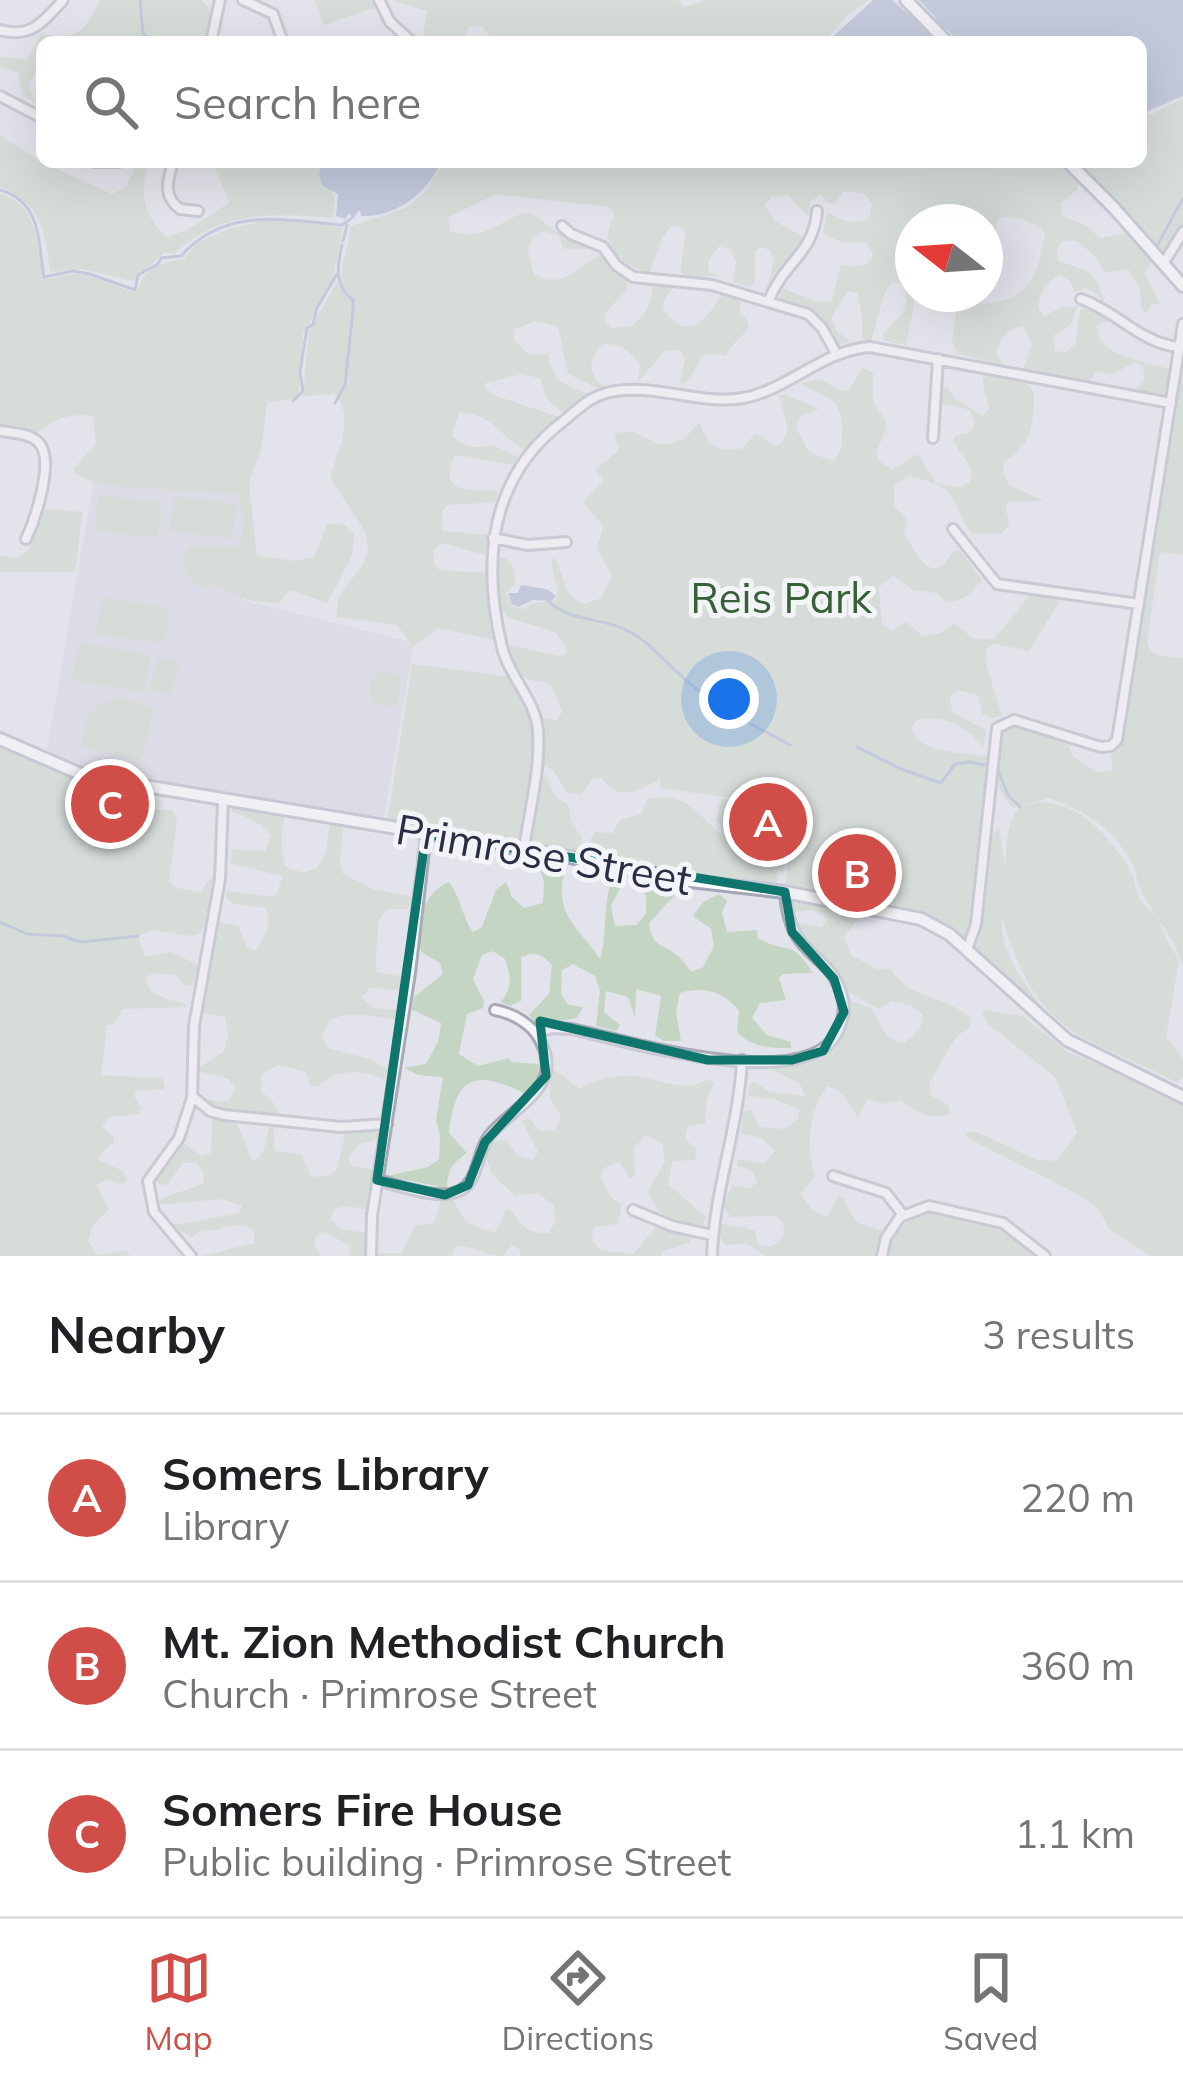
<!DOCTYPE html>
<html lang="en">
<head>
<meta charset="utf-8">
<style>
  :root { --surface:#fff; --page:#f6f6f6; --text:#202124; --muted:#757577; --line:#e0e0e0; --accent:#d14d47 }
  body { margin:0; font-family:Mulish,sans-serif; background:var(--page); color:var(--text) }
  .compass { position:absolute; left:895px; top:204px; width:108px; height:108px; border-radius:50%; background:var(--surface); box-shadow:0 12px 48px #0002; rotate:287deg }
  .you { position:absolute; left:729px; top:699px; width:42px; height:42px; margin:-30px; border:9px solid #fff; border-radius:50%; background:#1a73e8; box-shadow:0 0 0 18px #1a73e833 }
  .badge { display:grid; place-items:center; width:78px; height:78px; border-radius:50%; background:var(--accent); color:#fff; font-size:39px; font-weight:700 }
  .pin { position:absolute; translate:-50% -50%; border:6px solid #fff; box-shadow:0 3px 12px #0006 }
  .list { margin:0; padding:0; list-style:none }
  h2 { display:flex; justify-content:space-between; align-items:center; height:156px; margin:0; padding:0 48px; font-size:51px }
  h2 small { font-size:39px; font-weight:400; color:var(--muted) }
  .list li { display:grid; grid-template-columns:78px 1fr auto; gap:36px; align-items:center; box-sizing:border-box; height:168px; padding:0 48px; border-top:3px solid var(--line) }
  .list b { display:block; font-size:45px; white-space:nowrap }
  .list p { margin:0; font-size:39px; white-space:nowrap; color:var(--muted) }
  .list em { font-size:39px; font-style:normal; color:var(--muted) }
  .icon { flex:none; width:66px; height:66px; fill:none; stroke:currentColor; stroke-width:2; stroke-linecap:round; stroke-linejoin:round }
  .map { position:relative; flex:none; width:1183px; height:1256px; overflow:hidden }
  .search { position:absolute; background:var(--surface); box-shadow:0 12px 48px #0002; left:36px; right:36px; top:36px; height:132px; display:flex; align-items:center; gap:30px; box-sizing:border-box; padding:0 42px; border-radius:18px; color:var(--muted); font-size:45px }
  .sheet { height:660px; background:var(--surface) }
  nav { display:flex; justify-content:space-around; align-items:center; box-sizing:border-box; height:168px; border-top:3px solid var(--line); background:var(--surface); font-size:33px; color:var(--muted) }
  nav a { display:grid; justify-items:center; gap:6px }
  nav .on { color:var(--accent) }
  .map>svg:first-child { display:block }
  .built { fill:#d1d3dd }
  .green { fill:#c5d5c4 }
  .water { fill:#9eabcb }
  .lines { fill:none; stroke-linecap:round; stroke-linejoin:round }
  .stream { stroke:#9eabcb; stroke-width:3 }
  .minor-casing { stroke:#a8aab6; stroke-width:14 }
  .major-casing { stroke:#a2a6b7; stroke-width:16 }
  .minor { stroke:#f6f6f9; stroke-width:8 }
  .major { stroke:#fff; stroke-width:10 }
  .marked { fill:none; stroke:#0f766e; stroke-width:9; stroke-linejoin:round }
  .labels { text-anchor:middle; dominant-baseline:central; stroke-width:10; stroke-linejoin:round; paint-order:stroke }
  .park-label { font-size:42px; fill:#376037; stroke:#f3f4f8 }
  .street-label { font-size:42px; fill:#2a2e44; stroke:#f3f4f8 }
</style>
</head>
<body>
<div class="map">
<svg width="1183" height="1256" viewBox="0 0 1183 1256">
  <rect width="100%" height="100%" fill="#e3e4eb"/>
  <!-- built -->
  <path class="built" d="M94 478 250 493 242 600 414 643 383 822 119 776 46 755Z"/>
  <!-- green -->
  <path class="green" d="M100 0H202L212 12 207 42H42V57L29 85 36 103 23 96 18 72 0 68V56L27 60 40 34C77 39 83 35 100 0Z
    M314 0H374L376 7 324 25Z
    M392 0H678L685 7 704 0H869L847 16 824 42H496L482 27 473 25 467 29 466 42H422L427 11Z
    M1183 98V225L1168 250 1161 254 1074 162H1141V114H1152Z
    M0 135 42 162 112 194 126 187 137 162H148C140 194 143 213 166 237L187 230 230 202 212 162H324L335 202 333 218C274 213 221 210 174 254L165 252 132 281 82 269 50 272C45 230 41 205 0 187Z
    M443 162H1063L1078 183 1077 190 1060 203 1062 216 1086 225 1100 238 1132 232 1153 259 1145 274 1161 305 1152 304 1146 313 1142 310 1139 287 1128 269 1105 273 1094 255 1076 241H1062L1057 250 1058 260C1088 273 1096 266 1105 305L1097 294 1084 288 1075 292 1070 280 1060 275C1045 282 1041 293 1038 308L1044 316 1060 308 1078 306 1071 324 1053 336 1055 351 1066 352 1075 344 1080 311 1089 305 1111 320 1097 325C1095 357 1147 361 1173 370L1168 399 1117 390H1135L1144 380 1143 366 1134 362 1114 374 1096 372 1089 382 1023 369 1032 344 1023 326C1007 329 999 338 996 354L1005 366 959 354 952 343 956 313C971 301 985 305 1002 301 1035 294 1041 260 1045 233 1033 220 1014 215 998 219L985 284V222H913L916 294 906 345 883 340 884 332C901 316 910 310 904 285L893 281 885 292 871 341 862 339V315L857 293 848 291 831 318 836 330 851 342 837 345 809 307 779 298 782 288 817 302 832 301 841 264 853 267 867 264 873 254 867 243 841 242 823 233 827 212C843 220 851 227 869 218L872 204 864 193 844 191 834 204 826 203 821 194 811 201 808 216 788 195 772 196 765 205 775 221 805 238 767 288 774 262 771 251 762 247 755 251V282L750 287 733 282 736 262 731 249 719 246 708 261 709 272 718 276 682 278C678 261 688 245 684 229L672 226 663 237 649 274C633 270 606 252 608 232 609 225 613 219 614 212L607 207 496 194 448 217 450 231C487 245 511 209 530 214 540 216 546 225 554 230 565 237 578 240 590 244L593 249H563L559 236 544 231 532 239 528 251 534 274C562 290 578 267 600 255L627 280V290L606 312 604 321 612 328 632 326C646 313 653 302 653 284L675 285 665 298 663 309C688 344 707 320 721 294L741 300 739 314 746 318 749 327C741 339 732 342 726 356L706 354C694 363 695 380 679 386L685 360 681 350 665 351 638 382 640 365C630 350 621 345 604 344 586 361 588 374 606 389L601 390 568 374 558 327 535 321 513 330 515 341 528 354H548C553 382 564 385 589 394L563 413 546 398 541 379 521 374 486 383 485 387 494 395 559 417 525 450C500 437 491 411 459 413L452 436C463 448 477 449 492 445L518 457 516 465 455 455C438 495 466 489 496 490L498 495 495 502 448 505 442 511 443 531 490 535 489 556 442 543 433 551 434 563 439 570 489 573 496 635 494 640 438 628 413 647 397 625 336 617 339 596 364 563 368 551 366 534 330 477C338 450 355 419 335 394L303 396 309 331 341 275 351 226 408 207 426 190Z
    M0 194C38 202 37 247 43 278 55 280 61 275 73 274 93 273 114 286 132 292L138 291C142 268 164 262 184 259L197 243 228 229 267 220 294 219 343 228 332 285 303 333 299 394 293 399 267 403 261 450 249 483 257 555 293 561 314 557 328 523 345 525 354 534 352 556 327 603 290 590 278 604 247 600 215 584 204 589C190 580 183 573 182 555L189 546H239L244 521 238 494 100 485 75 474 74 468 96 444 93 416C69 412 55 419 36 433L0 425Z
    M1183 335V555L1160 552 1147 643C1152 659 1169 656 1183 658V966C1175 938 1155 918 1142 893 1137 885 1137 874 1133 866 1116 830 1085 810 1048 798L1013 808C989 783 995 762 1000 731L1012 725 1067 741 1073 756 1098 773 1113 770 1111 754 1122 737 1128 708 1182 368Z
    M863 368 873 373C874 380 872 388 873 395 876 423 899 408 876 452L878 460 892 470 918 454 935 482 958 488 970 482 972 470 953 441 955 436 971 432 975 421 969 410 943 404 939 396 942 388 947 387 955 399 983 416 989 408 982 381 985 374C1002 372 1026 377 1034 393 1034 423 1032 446 1004 462L1003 471 1009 485 1044 501 1008 502 1006 510 1010 524 1001 534 971 533C945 497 965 489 909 476L894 485V507L907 519 904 534C918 553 931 590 953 551L960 550 982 580C971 592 965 602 946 602L936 593 913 590 893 576 879 587 882 625 892 630 907 622 922 636 940 633 954 623 974 639H994L1029 596 1037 593 1060 601 1029 651 994 644 986 648 987 667 1002 716 992 718 982 714 978 695 958 690 950 697 952 712 986 730 983 748C970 727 943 715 918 719L911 728C923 757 962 750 988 757 984 795 982 914 964 938L954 929 892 904 895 852 884 905 785 890 793 806 769 803 766 814H749V823L760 825V837L776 832 777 825 787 826 783 872 774 870 779 878 775 884 677 875 592 856 587 847 594 832 612 833 620 820 641 814 647 799C684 789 696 813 720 833 733 844 752 843 762 855L760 843 733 837 716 821 722 798 744 804 754 801 659 788 661 774 658 781C632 792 621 802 601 778L593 779 581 794 567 793 554 771 540 763 543 718 557 720 562 712 550 683C521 680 517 677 509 645L559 656 566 653 567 647 555 632 507 617C496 601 490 573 501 557 515 560 515 572 515 584L506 593 514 607 524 609 534 603 555 601C563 585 548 573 553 557 567 573 559 595 585 604L601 598 612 577 597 548 603 526 583 502 605 480 595 470 619 450 614 433 634 432 659 444H669L685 438 700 422C705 443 719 454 742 448L756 433 775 446 782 442 788 430 779 395 785 394 819 409 800 416 796 428 809 452 833 461C842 452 842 446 842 433 841 393 829 401 800 383L822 379 836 389 848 391Z
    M99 495 162 503 157 538 94 530Z
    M174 496 237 504 232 539 169 531Z
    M45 509 83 512 75 572H0V556L16 558 28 550Z
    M102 597 170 608 164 644 96 633Z
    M79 642 151 655 145 692 72 680Z
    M158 658 181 661 171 695 149 690Z
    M412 664 511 677 532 713 536 729 521 844 387 824Z
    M380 672 399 674 402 681 396 707 376 704 369 696 371 679Z
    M123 698 153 709 144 756 138 761 83 748C78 719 95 701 123 698Z
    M0 743 74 778 77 808 94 829 109 823 127 832 148 810H172L177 820 169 882 178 888 200 892 213 875 217 878 209 919 198 935C175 939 163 923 138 936L145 957 170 952 199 965 193 986 185 985 176 975 153 973 146 978C147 1000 174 997 190 1007L123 1009 114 1025H107L101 1075 162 1078 165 1089 137 1091 134 1096 142 1109 138 1114 110 1117 102 1126 114 1137V1142L100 1154 99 1160 123 1171 127 1180 123 1184 106 1180 97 1185 109 1209 93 1225 88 1241 98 1255 126 1250 130 1256H0Z
    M538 775 546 777 556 797 568 805 572 823 583 839 576 854 529 845Z
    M1037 802C1082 802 1110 837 1130 870 1136 879 1135 889 1139 897 1142 905 1152 910 1157 918 1165 933 1168 946 1179 959L1166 1037 1183 1059V1077L1177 1083C1103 1041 1049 1044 1014 952 1010 940 1004 930 1003 917 996 950 1029 989 1048 1015L1045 1018 976 953 987 843 999 826 1005 868C1007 845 1004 826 1020 807Z
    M231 805 285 818 281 839 285 866 303 873 317 868 326 852 330 823 343 828 340 863 343 874 373 889 412 897 408 909H388L378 921C379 940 374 954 377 972L400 976 405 991 371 988 361 997 374 1008 399 1010 397 1020 364 1015H343L328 1021 322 1038 329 1048 372 1060 388 1070 384 1079C359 1070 338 1068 318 1086H310L306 1072 277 1065 262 1075 261 1091 273 1102 280 1116C254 1114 226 1116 206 1099L220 1102 230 1099 235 1088 229 1079 200 1072 199 1068 224 1051 228 1035 225 1017 204 1013 203 1006 219 922 239 926 246 947 256 950C265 937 272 924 266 908L234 904 225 897 227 891 275 897 283 876 231 864 232 849 265 851 271 836 261 825 232 811Z
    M541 858 564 871C555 917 576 923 600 959 608 931 602 902 614 874L622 885 611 906 615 926 636 925 646 914V897L635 878 676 889 674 896 649 923C653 951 664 942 679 957 684 962 687 967 692 972L703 967 714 946 711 929 693 916 703 902 719 894 727 901 722 912 727 932 757 930 758 938C787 955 791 937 813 973L783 974 779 978 786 1000 760 1003 752 1018 767 1035 791 1042V1048C770 1048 752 1048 737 1032L739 1011C724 991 703 986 680 993L676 1012 681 1041H664L655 1036 661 996 636 989 635 1018 628 997 606 991 604 1012 620 1025 616 1031 596 1026 600 991 595 976 573 964 562 970 561 994 568 1005 583 1007 577 1018 537 1025 529 1015 549 994 552 965C542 954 534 950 521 958V1001L510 1006 501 1002C513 987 511 977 505 959L493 951 482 955 473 979 484 1001 483 1008 467 1014 459 1054 478 1066 509 1058 512 1062 539 1064 536 1084 528 1095C475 1069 456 1074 449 1133L467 1153C453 1163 447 1170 447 1188L387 1176 428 1167 439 1159 440 1136 436 1120 443 1077 418 1075 404 1068 426 1064 438 1042 441 1023 412 1010 414 997 443 974 440 963 421 952C415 927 423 891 449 882 461 898 462 917 473 932L482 927 496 890 506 882 512 897 524 908 543 903 544 882 538 863Z
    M801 899 857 912V920L844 937 851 955 877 969H891C910 1001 943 994 971 1018L969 1028 956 1037 929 1083 932 1096 949 1106 950 1114C930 1121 916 1112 900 1100L884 1104 868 1099 857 1118C853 1105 841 1090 828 1086 808 1109 806 1149 815 1177L801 1193 811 1209 827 1217 838 1196 843 1197C861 1232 851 1218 882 1231L876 1256H765L748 1244 725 1245 718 1235 722 1224C731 1226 747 1227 755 1231L758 1244C769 1249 778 1246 784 1234L783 1222 776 1216 731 1217 723 1207 732 1185 748 1188 757 1183 753 1171 737 1166 738 1159 763 1164 775 1151 761 1138 741 1134 743 1112 751 1109 759 1127 784 1129 798 1119 799 1109 773 1099 748 1096 749 1085 755 1082 770 1092 805 1096 800 1084 766 1066C817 1069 847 1057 851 1001L870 1008C882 1023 881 1039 904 1043L920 1029 923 1015 912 1006 892 1001 878 1009 844 989 801 935 799 923 821 927 827 921C819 906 805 910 793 913V903Z
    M986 1010 1023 1016 1068 1052 1183 1101V1256H1151L1110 1230 1098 1209 1081 1196 968 1138 965 1133 975 1131 1037 1160 1057 1161 1077 1132 1055 1077 988 1024 982 1014Z
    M554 1069 580 1089C639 1054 670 1102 708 1079L714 1083 706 1102 705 1124 688 1126 685 1139 697 1149 695 1160 673 1161 668 1184 706 1217 703 1226C672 1221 661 1221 648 1191L665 1162 662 1143 646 1135 634 1148 635 1176 630 1179 619 1162 604 1168 601 1179 611 1197 622 1205 618 1224 594 1227 592 1240 600 1250 633 1254 656 1227 694 1235 689 1243 663 1251 662 1256H520V1250L512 1245 503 1256C485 1256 472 1245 456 1246L451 1256H377V1253H402L415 1226 434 1223 441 1200H453L466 1222 495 1233 506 1209 514 1213C520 1228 533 1234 549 1233L556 1220 553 1205 538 1193 515 1196 492 1174 486 1157 493 1141 505 1140 518 1156 533 1160 538 1152 522 1121 529 1118 541 1132 556 1129 561 1115C546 1098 548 1090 554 1069Z
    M212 1115C218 1118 225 1117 231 1120 244 1126 245 1151 254 1162L264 1150 270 1124 273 1125 275 1151 301 1154 311 1177 327 1176 337 1170 346 1129 381 1133 375 1140 359 1144 349 1157 352 1166 375 1170 369 1210 347 1206 334 1209 331 1219 341 1229 366 1233 365 1256H349L350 1246 325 1232 315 1237V1247L322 1256H202L254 1243V1230C234 1217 223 1234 202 1230L191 1238 173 1225 239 1213 242 1206 223 1199 156 1205 162 1198 203 1184 204 1173 197 1163H183L168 1184 160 1185 154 1178 179 1144H185L201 1156 211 1153Z
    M935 1210 994 1226 1040 1256H887C893 1232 911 1214 935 1210Z"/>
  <!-- water -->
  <path class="water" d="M873 0H892L927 30 937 19 919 0H1183V96L1141 114V42H960L945 28 934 38 936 42H827Z
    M322 162H441C428 193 395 218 361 216L360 210 353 217 348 213 346 219 336 216 338 194 323 186 319 174Z
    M521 585 547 589 556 596 552 601 533 600 518 607 512 604 508 593H518Z"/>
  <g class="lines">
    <!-- stream -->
    <path class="stream" d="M140 0 143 33 151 42
      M0 190C42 202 38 242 44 277L73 271 90 274 135 290 138 275 158 264 161 258 181 256C225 206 285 220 342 225L353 217
      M343 241 347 225
      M1157 246 1183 198
      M293 401 303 391 300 372 307 328 313 324 317 308 337 274
      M335 403 345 385 353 310V300C334 286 337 266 342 245
      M548 601C570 622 600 617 626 630 655 644 672 672 698 690 710 699 726 697 739 709
      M751 724 790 745
      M857 747 901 769 941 783 955 764 970 762 997 768 1008 795 1020 807
      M0 922 27 934 63 936 80 942 138 936"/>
    <defs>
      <path id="minor" d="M243 0 273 14 283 42
        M379 0 390 22 412 42
        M0 30C31 39 44 21 63 0
        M211 42 220 0
        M0 96 42 118
        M95 162H119
        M173 162C168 180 162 196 180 209L198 211
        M562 226 571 234 603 247 616 265 633 277 712 285 808 314 822 328 837 355
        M1163 264 1183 232
        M1081 299C1118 312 1140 343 1179 347
        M769 300C784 262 814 253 817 211
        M0 431C12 433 29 433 38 442 56 458 35 520 26 539
        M933 438 938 359
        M953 529 997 584 1139 604
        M493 538 528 545 566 542
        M524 849C529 812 541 768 538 731 536 700 509 677 502 647 482 563 489 479 561 423 575 412 588 398 606 393 652 381 698 406 743 398 788 390 823 350 870 347L1171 403
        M967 950 976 924 997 728 1014 720 1101 747 1111 746 1117 740 1183 324
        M536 1033 552 1028 572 1029C626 1041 809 1096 838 1031 843 1020 846 1007 842 995 829 950 789 960 785 892
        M192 1096 210 1111 224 1115 341 1127 387 1124
        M833 1176 886 1193 903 1215
        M377 1180C399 1185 438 1201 459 1191 479 1182 477 1151 489 1136 514 1105 565 1088 540 1040 532 1024 512 1013 495 1010
        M633 1210 672 1226 712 1235
        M191 1256 154 1212 148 1181 179 1138 192 1098 194 1026 220 879 223 800
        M371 1256 372 1216 410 973 426 834
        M712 1256C714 1190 739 1127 742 1060
        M882 1256 886 1238 900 1217 929 1206 1003 1223 1045 1256"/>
      <path id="major" d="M906 0 947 42
        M1068 162 1114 208 1183 286
        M0 739 85 776 565 856 673 879 785 892 921 919 949 934 1067 1040 1183 1097"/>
    </defs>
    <!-- minor casing -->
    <use href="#minor" class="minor-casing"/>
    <!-- major casing -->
    <use href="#major" class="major-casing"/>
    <!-- minor -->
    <use href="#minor" class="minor"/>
    <!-- major -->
    <use href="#major" class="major"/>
  </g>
  <!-- marked area -->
  <path d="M0 0H1183V1256H0ZM426 834 785 892 792 932 834 979 844 1012 823 1051 792 1060H708L540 1021 546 1076 485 1142 468 1185 445 1195 377 1180Z" fill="#e3e4eb" fill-opacity=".55" fill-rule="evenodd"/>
  <path class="marked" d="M426 834 785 892 792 932 834 979 844 1012 823 1051 792 1060H708L540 1021 546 1076 485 1142 468 1185 445 1195 377 1180Z"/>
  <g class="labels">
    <!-- park labels -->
    <g class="park-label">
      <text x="781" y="597">Reis Park</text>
    </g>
    <!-- street labels -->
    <g class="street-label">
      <text transform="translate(544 854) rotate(10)">Primrose Street</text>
    </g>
  </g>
</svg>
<svg class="compass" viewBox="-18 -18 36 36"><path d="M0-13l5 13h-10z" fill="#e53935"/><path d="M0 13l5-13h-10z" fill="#757577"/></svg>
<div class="you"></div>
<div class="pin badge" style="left:768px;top:822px">A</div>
<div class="pin badge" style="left:857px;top:873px">B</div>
<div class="pin badge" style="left:110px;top:804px">C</div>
<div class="search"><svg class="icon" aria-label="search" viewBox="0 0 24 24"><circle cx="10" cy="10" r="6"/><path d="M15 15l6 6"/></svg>Search here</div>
</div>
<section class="sheet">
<h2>Nearby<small>3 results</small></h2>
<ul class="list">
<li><span class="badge">A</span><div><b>Somers Library</b><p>Library</p></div><em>220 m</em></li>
<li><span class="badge">B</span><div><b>Mt. Zion Methodist Church</b><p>Church · Primrose Street</p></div><em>360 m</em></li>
<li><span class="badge">C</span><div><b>Somers Fire House</b><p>Public building · Primrose Street</p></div><em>1.1 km</em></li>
</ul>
</section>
<nav>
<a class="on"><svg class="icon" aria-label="map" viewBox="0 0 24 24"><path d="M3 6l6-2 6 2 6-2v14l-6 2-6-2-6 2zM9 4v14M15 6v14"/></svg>Map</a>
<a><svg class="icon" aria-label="directions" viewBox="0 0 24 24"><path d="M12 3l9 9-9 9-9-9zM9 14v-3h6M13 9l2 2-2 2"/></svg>Directions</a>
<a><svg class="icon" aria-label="saved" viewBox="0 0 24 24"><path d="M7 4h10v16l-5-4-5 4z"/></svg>Saved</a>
</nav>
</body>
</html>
